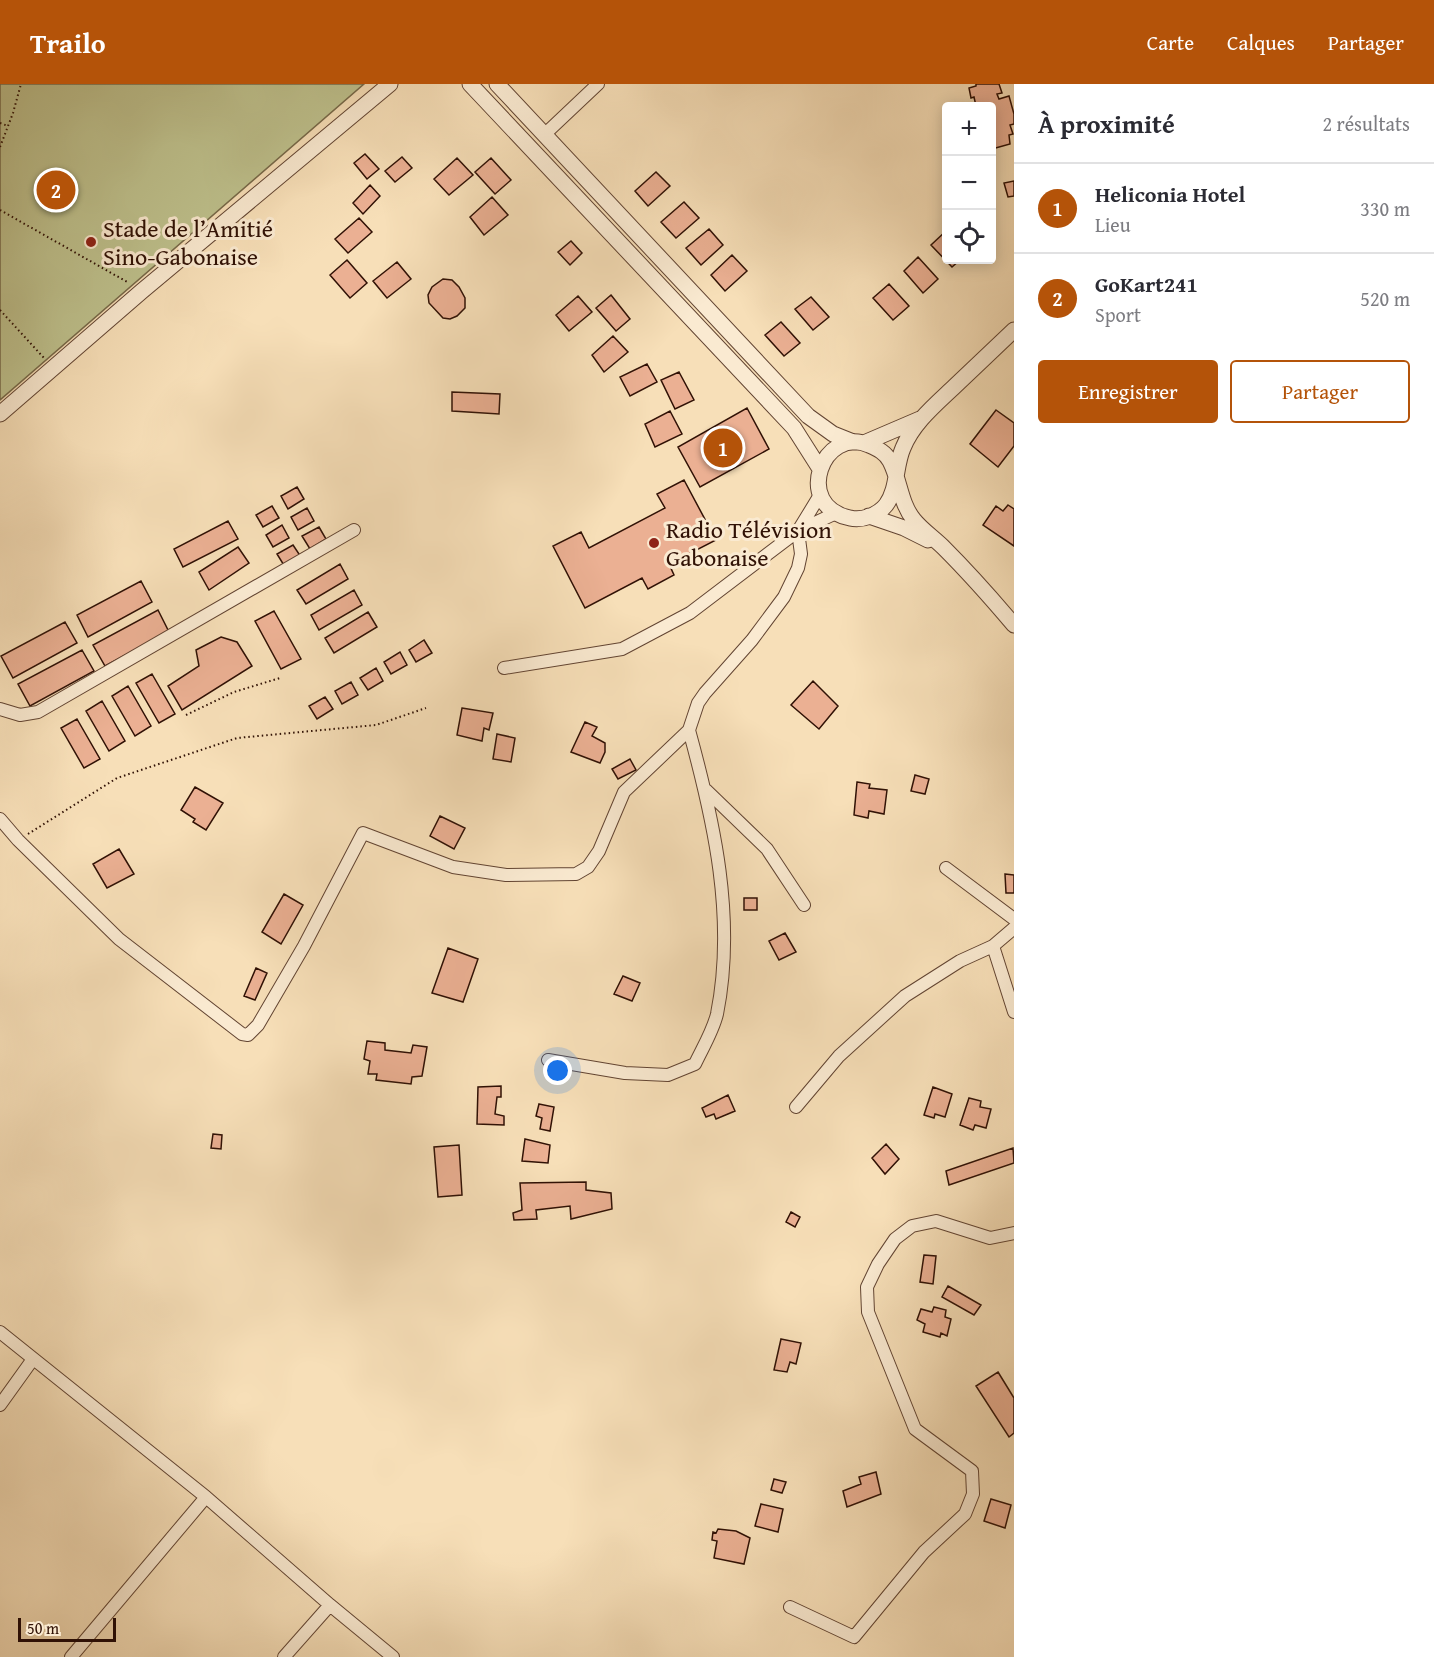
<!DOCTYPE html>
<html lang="fr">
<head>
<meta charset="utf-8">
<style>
  :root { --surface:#fff; --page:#f7f7f7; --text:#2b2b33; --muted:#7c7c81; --line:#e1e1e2; --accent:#b45309 }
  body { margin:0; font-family:"Gentium Book Plus",serif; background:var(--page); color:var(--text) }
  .controls { position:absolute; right:18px; top:18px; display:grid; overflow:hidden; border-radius:6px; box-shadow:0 3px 15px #0003 }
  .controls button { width:54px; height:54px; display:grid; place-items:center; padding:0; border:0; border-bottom:2px solid var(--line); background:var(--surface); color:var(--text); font:30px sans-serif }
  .scale { position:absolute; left:18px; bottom:15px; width:98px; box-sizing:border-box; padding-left:6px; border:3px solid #301105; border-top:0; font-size:16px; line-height:21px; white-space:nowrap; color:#301105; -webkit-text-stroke:4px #faead1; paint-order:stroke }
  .you { position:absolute; left:558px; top:987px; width:21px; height:21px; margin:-15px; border:4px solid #fff; border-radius:50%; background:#1a73e8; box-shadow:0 0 0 9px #1a73e833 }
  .badge { display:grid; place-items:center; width:39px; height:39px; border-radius:50%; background:var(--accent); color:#fff; font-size:20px; font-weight:700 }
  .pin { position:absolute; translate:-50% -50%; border:3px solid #fff; box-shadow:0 2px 6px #0006 }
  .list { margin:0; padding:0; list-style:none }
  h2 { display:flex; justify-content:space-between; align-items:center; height:78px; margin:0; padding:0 24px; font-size:26px }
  h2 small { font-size:20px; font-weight:400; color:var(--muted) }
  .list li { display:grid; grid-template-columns:39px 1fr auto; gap:18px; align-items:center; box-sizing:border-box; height:90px; padding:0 24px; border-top:2px solid var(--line) }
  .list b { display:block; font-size:22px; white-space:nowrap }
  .list p { margin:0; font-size:20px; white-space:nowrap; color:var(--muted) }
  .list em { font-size:20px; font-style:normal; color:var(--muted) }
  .actions { display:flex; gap:12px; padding:18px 24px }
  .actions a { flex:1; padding:14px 0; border:2px solid var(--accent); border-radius:6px; text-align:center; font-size:21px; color:var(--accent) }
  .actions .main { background:var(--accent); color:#fff }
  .icon { flex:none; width:33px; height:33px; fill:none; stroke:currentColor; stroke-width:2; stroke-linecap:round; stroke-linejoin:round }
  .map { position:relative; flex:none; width:1014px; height:1573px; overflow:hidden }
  header { display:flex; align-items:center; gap:36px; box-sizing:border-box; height:84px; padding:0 30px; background:var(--accent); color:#fff }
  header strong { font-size:28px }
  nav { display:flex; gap:33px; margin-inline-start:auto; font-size:21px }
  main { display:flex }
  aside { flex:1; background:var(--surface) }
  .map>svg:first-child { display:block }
  .green { fill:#bec18d; stroke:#776949; stroke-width:1.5 }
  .building { fill:#ebb093; stroke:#301105; stroke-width:1.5 }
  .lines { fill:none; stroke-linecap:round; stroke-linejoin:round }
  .minor-casing { stroke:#624432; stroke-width:14 }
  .tertiary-casing { stroke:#624432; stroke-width:17 }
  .path { stroke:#301105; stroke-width:2; stroke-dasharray:1.5 3; stroke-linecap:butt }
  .minor { stroke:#faead1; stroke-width:12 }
  .tertiary { stroke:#faead1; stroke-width:15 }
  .poi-dot { fill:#8f2418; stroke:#faead1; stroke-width:2 }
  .labels { text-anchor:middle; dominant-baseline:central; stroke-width:6; stroke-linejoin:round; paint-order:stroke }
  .poi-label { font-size:24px; fill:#301105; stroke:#faead1; text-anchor:start }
</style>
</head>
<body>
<header>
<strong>Trailo</strong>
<nav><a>Carte</a><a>Calques</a><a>Partager</a></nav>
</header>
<main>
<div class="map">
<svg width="1014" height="1573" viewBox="0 0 1014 1573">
  <rect width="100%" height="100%" fill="#f7dfb8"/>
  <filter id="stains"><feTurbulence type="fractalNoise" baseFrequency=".00333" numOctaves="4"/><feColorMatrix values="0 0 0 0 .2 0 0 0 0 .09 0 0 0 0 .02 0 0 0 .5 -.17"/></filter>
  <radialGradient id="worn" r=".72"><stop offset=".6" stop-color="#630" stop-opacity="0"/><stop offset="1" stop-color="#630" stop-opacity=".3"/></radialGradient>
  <!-- green -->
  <path class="green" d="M0 0H364L0 316Z"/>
  <!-- building -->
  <path class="building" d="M976 0H999L1002 9 997 10 999 15 1009 12 1014 30V40L1010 41 1013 50 1009 51 1010 60 992 65V22H976L974 13 971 14 969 4 976 2Z
    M365 70 379 85 367 95 354 79Z
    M402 73 412 84 395 98 385 87Z
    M457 74 473 91 449 111 434 95Z
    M491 74 511 96 495 110 475 88Z
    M656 88 670 102 648 122 635 107Z
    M1014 97V112L1008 113 1004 99Z
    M370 101 380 112 363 130 353 119Z
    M492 113 508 131 484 151 470 133Z
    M684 118 699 134 676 154 661 138Z
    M359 134 372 148 348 169 335 155Z
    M709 145 723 161 701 181 686 164Z
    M946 147V176H960L952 183 931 161Z
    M571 157 582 169 570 181 558 168Z
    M732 171 747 187 725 207 711 191Z
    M918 173 938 195 923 209 904 187Z
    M347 176 367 199 350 214 330 191Z
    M397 178 411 195 387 214 373 197Z
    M443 195 452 196 459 203 465 214V224L457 232 450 235 443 234 429 219 428 211 432 203Z
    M889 200 909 222 893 236 873 214Z
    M611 211 630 235 616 247 596 224Z
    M578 212 592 228 569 247 556 231Z
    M811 213 829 233 813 246 795 225Z
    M781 238 800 259 784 272 765 251Z
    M613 252 628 268 604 288 592 271Z
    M647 280 657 298 630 312 620 293Z
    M679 288 694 316 675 325 661 296Z
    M452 308 500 310 499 330 452 327Z
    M747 324 769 365 700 403 678 363Z
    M996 326 1014 339V362L998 383 970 360Z
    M670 327 682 350 655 363 645 340Z
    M684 396 716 456 669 480 674 491 648 505 642 494 585 524 553 462 581 448 589 464 665 424 657 410Z
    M297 403 304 415 288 425 281 412Z
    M1008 421 1014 425V462L983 441 996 422 1003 427Z
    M272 422 279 434 263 443 256 431Z
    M307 424 314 437 298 446 291 433Z
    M228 437 238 455 183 483 174 465Z
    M282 441 289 454 273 463 266 451Z
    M319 443 326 455 310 465 302 452Z
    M293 461 301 473 285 483 277 470Z
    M238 463 249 479 209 506 199 488Z
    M340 480 348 495 306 520 297 506Z
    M141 497 152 518 88 553 77 531Z
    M354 506 362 521 319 546 311 531Z
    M158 526 169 548 105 582 93 561Z
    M274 527 301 575 281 585 255 537Z
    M368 528 377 543 334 569 325 554Z
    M65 538 77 559 13 594 1 572Z
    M221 553 237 558 252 582 182 626 168 602 199 582 196 566Z
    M424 556 432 569 416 578 409 566Z
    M82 566 94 587 30 622 18 600Z
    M400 568 407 581 391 590 384 578Z
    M376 584 383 597 368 606 360 594Z
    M152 590 175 630 159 639 136 599Z
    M813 597 838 622 819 645 791 621Z
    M351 598 358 611 342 620 335 607Z
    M128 602 151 642 135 652 112 612Z
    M325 613 333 625 317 635 309 622Z
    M102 617 125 657 109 667 86 627Z
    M462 624 493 629 489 646 484 644 482 657 457 651Z
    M77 635 100 675 84 684 61 644Z
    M585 638 597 643 592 652 605 659V668L600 679 571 668Z
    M497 650 515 654 511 678 493 675Z
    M630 675 636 686 618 695 612 685Z
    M915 691 929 695 925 710 911 707Z
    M857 698 870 700 869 704 887 706 884 730 869 727 868 734 854 731Z
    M195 703 223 719 206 746 193 738 195 735 181 726Z
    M440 732 465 744 454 765 430 752Z
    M119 765 134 790 107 804 93 780Z
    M1005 790 1014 791V809H1006Z
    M284 810 303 821 281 860 262 848Z
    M744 814H757V826H744Z
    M785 849 796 868 779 876 769 857Z
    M448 864 478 875 463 918 432 909Z
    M256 884 267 889 255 916 244 912Z
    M623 892 640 899 632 917 614 910Z
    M367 957 385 959V966L411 969 413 961 427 963 422 992 412 993 411 1000 376 996 377 990H368L370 977 364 975Z
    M501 1002V1013H497L495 1030 504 1032V1041L477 1040 478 1003Z
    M933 1003 952 1010 945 1033 935 1030 934 1034 924 1031Z
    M728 1011 735 1027 716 1035 714 1030 706 1033 702 1024Z
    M969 1014 981 1017 980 1023 991 1025 986 1044 975 1041 973 1046 960 1041Z
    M539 1020 554 1023 550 1047 540 1045 542 1034 536 1032Z
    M213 1050 222 1051 221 1065 211 1064Z
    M525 1055 550 1061 548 1079 522 1077Z
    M886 1060 899 1075 885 1090 872 1074Z
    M459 1061 462 1111 438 1113 434 1063Z
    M1013 1064 1014 1079 949 1101 946 1087Z
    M586 1098V1106L611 1109 612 1125 571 1135 570 1122 536 1126 537 1135 514 1136 513 1129 522 1126 520 1099Z
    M791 1128 800 1133 795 1143 786 1138Z
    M924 1171 936 1172 933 1200 920 1198Z
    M948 1202 981 1221 974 1231 942 1213Z
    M934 1223 946 1226 945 1233 951 1235 947 1252 941 1249 940 1253 923 1248 925 1240 917 1236 921 1225 932 1228Z
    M781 1255 801 1259 796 1280 790 1278 787 1288 774 1286Z
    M998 1288 1014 1314V1349L1009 1353 976 1302Z
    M876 1388 881 1410 847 1423 843 1407 861 1400 859 1393Z
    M774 1395 786 1398 782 1409 771 1406Z
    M991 1415 1011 1421 1005 1444 984 1437Z
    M761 1420 783 1425 778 1448 755 1442Z
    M718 1445 736 1447 750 1454 744 1480 714 1474 717 1457 712 1456 713 1448 716 1449Z"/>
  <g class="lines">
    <defs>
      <path id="minor" d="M544 51 598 0
        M504 584 622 565 690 529 798 447 836 429
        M0 625 20 631 38 628 354 446
        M706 706 767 765 804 821
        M0 735 18 756 119 855 242 950 248 951 258 941 304 862 363 749 453 783 506 791 576 790 588 783 599 767 624 708 689 646 698 619 705 609 752 556 784 513 798 484 801 470 798 447 820 411
        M946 784 1014 835
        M993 862 1014 928
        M548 976 625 989 668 991 695 980C702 965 713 947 717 930 736 835 714 737 689 646
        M796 1023 839 972 905 912 960 877 993 862 1014 844
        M0 1248 206 1413 330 1521 393 1573
        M0 1321 33 1275
        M790 1523 854 1553 924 1468 965 1430 973 1410 972 1387 915 1345 868 1228 867 1203 878 1180 895 1155 912 1142 936 1137 990 1154 1014 1149
        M71 1573 206 1413
        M284 1573 330 1521"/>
      <path id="tertiary" d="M470 0 794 344 820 385
        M497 0 808 332 833 350 853 358
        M1014 246C994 265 975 283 955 302 935 321 913 339 903 364 895 382 898 405 886 421 878 431 862 437 850 434 792 422 823 341 869 361 878 365 885 368 890 377 900 396 900 419 914 436 922 446 934 454 944 464 968 488 992 515 1014 541
        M0 330 142 207 390 0
        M864 359 920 335
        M869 432 904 444 928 456"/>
    </defs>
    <!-- minor casing -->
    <use href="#minor" class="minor-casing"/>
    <!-- tertiary casing -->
    <use href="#tertiary" class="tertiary-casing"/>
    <!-- path -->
    <path class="path" d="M0 39 8 42
      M0 63 13 29 21 0
      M0 126 129 199
      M0 226 44 274
      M186 631 234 608 280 594
      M28 750 117 694 237 654 376 641 426 624"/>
    <!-- minor -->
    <use href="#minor" class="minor"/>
    <!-- tertiary -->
    <use href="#tertiary" class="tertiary"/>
  </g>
  <!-- markers -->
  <g class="poi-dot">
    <circle cx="91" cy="158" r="6"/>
    <circle cx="654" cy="459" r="6"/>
  </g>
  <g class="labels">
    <!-- poi labels -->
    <g class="poi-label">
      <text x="103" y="144">Stade de l’Amitié<tspan x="103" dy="28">Sino-Gabonaise</tspan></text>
      <text x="666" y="445">Radio Télévision<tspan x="666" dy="28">Gabonaise</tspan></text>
    </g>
  </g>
  <rect width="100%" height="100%" filter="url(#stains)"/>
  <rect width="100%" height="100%" fill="url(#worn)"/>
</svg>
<div class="controls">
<button>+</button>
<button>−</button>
<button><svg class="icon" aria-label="locate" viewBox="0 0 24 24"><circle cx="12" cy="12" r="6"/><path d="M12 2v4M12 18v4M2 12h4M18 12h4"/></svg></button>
</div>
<div class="scale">50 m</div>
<div class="you"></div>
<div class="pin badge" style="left:723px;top:364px">1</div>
<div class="pin badge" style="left:56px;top:106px">2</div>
</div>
<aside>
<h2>À proximité<small>2 résultats</small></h2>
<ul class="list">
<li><span class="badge">1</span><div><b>Heliconia Hotel</b><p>Lieu</p></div><em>330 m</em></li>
<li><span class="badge">2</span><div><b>GoKart241</b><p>Sport</p></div><em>520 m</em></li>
</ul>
<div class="actions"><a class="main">Enregistrer</a><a>Partager</a></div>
</aside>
</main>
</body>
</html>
